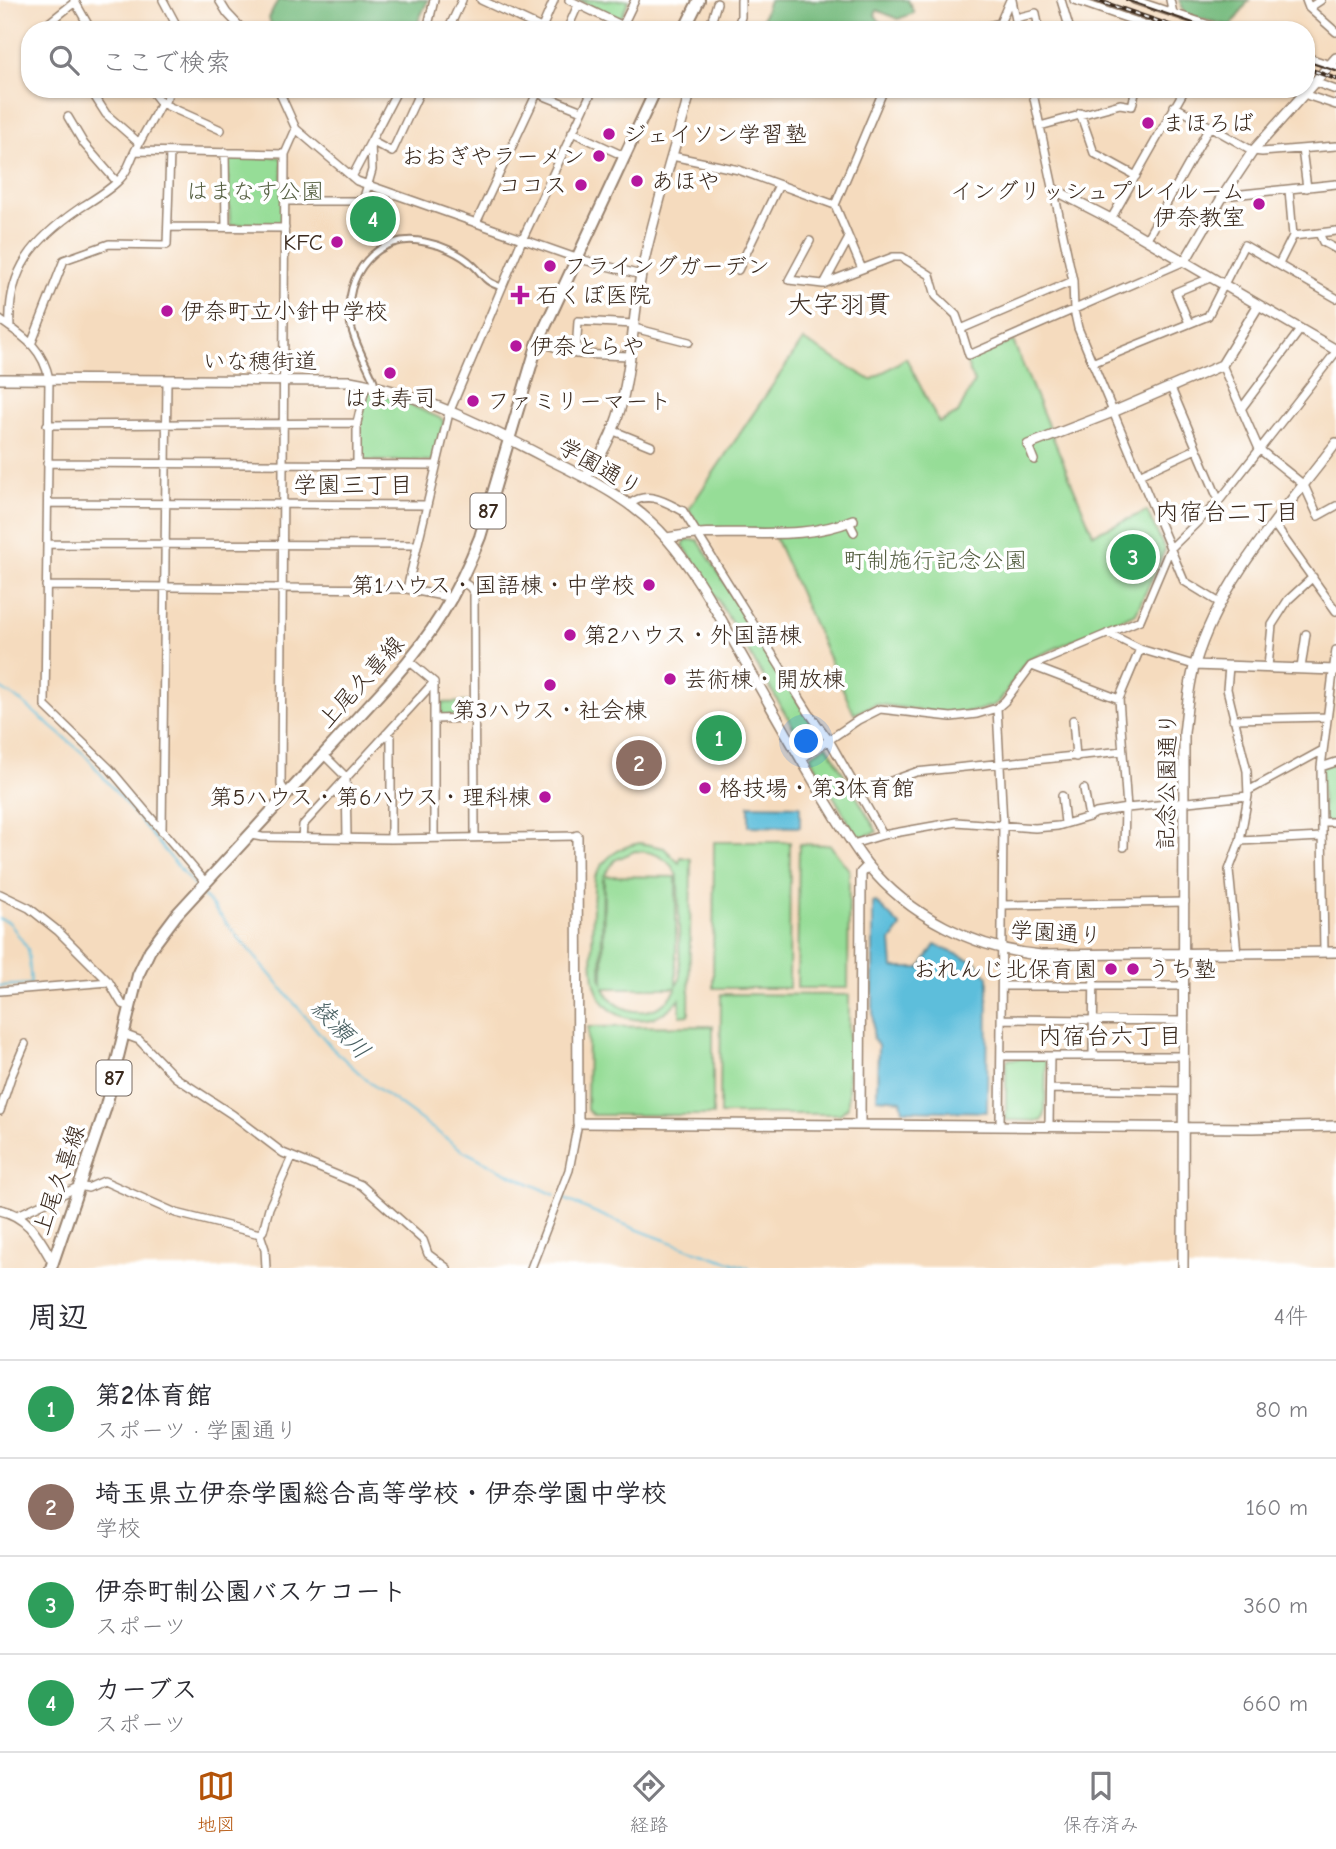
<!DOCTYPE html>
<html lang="ja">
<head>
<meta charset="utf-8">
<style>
  :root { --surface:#fff; --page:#f7f7f7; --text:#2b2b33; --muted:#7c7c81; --line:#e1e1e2; --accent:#b45309 }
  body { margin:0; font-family:"Comic Neue","Klee One",sans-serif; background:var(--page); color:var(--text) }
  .you { position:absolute; left:807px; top:742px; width:24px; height:24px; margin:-18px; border:5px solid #fff; border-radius:50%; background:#1a73e8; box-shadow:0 0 0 10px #1a73e833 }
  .badge { display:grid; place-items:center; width:46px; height:46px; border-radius:50%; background:var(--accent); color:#fff; font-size:23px; font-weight:700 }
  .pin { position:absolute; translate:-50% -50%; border:4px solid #fff; box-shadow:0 2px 7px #0006 }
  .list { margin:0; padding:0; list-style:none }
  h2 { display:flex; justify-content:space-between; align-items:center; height:91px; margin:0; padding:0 28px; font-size:30px }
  h2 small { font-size:23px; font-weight:400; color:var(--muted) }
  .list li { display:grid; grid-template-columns:46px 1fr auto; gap:21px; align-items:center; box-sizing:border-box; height:98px; padding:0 28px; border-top:2px solid var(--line) }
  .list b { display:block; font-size:26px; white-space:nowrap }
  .list p { margin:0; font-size:23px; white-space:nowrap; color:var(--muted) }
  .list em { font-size:23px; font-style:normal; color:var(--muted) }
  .icon { flex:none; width:38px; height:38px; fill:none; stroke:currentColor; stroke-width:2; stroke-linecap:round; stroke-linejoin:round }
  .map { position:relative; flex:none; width:1336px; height:1268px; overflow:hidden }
  .search { position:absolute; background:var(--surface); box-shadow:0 2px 5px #0004; left:21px; right:21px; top:21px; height:77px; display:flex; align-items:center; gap:18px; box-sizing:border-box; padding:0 24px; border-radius:28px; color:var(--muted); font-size:26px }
  .sheet { height:483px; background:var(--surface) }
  nav { display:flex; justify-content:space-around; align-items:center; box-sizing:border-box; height:98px; border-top:2px solid var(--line); background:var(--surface); font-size:19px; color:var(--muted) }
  nav a { display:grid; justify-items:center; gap:4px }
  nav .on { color:var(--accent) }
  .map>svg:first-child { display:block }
  .green { fill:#96dd97; stroke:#68845a; stroke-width:2; fill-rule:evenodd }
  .forest { fill:#78bc80; stroke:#5a734f; stroke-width:2 }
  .water { fill:#5dbedb; stroke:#4c747c; stroke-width:2 }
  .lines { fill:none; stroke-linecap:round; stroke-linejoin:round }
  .stream { stroke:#5dbedb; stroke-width:2 }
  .pedestrian-casing { stroke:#98826e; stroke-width:9 }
  .minor-casing { stroke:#98826e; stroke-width:10 }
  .tertiary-casing { stroke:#98826e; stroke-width:12 }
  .primary-casing { stroke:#98826e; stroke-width:14 }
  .pedestrian { stroke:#fff; stroke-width:5 }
  .minor { stroke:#fff; stroke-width:7 }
  .tertiary { stroke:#fff; stroke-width:9 }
  .primary { stroke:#fff; stroke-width:10 }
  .tram { stroke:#3b2a1e; stroke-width:2 }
  .rail-casing { stroke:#3b2a1e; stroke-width:4.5 }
  .rail { stroke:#fff; stroke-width:2; stroke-dasharray:5; stroke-linecap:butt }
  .poi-dot { fill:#b5179e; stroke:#fff; stroke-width:2.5 }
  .labels { text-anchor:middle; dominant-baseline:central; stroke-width:7; stroke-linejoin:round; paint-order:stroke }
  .shield { fill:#fff; stroke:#766a62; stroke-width:2 }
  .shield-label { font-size:21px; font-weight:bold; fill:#3b2a1e }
  .poi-label { font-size:23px; fill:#3b2a1e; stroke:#fff; text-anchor:start }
  .park-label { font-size:23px; fill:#566042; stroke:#fff }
  .street-label { font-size:23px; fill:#3b2a1e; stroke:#fff }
  .neighbourhood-label { font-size:24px; fill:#3b2a1e; stroke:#fff }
  .water-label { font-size:24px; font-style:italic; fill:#475e60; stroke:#fff }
  .quarter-label { font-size:26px; fill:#3b2a1e; stroke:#fff }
</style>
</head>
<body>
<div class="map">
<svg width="1336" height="1268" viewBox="0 0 1336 1268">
  <rect width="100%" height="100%" fill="#fff"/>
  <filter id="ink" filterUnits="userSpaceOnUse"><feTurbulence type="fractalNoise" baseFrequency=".0143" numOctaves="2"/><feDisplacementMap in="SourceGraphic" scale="14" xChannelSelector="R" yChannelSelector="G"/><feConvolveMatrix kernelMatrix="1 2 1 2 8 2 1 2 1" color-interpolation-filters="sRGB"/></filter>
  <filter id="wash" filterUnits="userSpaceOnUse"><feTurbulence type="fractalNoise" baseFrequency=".00686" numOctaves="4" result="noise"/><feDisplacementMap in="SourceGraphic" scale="28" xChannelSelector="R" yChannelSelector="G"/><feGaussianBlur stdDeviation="1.57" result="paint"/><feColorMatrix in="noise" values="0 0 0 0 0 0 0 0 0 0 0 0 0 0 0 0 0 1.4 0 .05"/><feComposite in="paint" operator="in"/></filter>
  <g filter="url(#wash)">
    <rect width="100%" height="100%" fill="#f5dbbe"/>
    <!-- green -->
    <path class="green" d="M578 0H629L622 16 617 18Z
      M230 156 280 157 282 160V224L230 225 227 159Z
      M803 340 871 380 906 358 939 423 958 413 974 382 966 361 1013 341 1093 534 1147 511 1165 550 1136 613 1026 661 1000 701 992 706 976 711 947 714 876 704 854 714 772 531 699 528 689 509Z
      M371 391 397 399 442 419 444 423 435 459 431 461H362L360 458 359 422 367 393Z
      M686 540H698L823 741 807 750 703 575 683 545Z
      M471 702 469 716H439L438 714 442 713V703Z
      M827 745 877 832 858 838 810 756Z
      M1336 762V822H1323L1321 767Z
      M714 842H790L789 988H713Z
      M640 843 664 848 679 863 681 857 691 859 689 1015 680 1016V999C667 1013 652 1022 633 1019 614 1017 600 1003 595 985 590 970 593 895 595 877 605 857 618 847 640 843ZM635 851C655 851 672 859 678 879L680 979 676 987V877L604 876 615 860ZM603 879H604L603 984 601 979ZM604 988H675L676 989C661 1019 618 1019 604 988Z
      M799 844 830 845 849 870 848 988H797Z
      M721 994 849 995 848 1107 840 1114H720Z
      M713 1026V1115H593L587 1110 588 1027Z
      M1008 1059H1043L1046 1062 1045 1114 1042 1121 1006 1120V1064Z"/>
    <!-- forest -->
    <path class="forest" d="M278 0H428L414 30H273L269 18Z
      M769 0H908L914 13 898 19 877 10 875 15 880 22 875 27 866 30H758L756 28 757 20H762Z
      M1179 0H1249L1231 26 1186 15Z"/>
    <!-- water -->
    <path class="water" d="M749 805 800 806V827L749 826Z
      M876 902 901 927 891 941 893 968H920L935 945 976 962 988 977 987 1112 903 1110 901 1100 877 1098 878 1046 873 1038V903Z"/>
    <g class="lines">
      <!-- stream -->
      <path class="stream" d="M0 688 22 702 85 755 196 888
        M202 894 332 1048 369 1082 462 1150 511 1175 555 1195
        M0 919 9 922 28 949 31 984 0 986
        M560 1197C622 1225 685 1249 749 1268"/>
    </g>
  </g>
  <g filter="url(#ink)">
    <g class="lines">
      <defs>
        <path id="pedestrian" d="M374 381C366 362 353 341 350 321 343 276 377 231 425 242 441 245 460 253 473 265 486 277 482 280 501 287"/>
        <path id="minor" d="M74 0 91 30
          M163 0 179 30
          M219 0 227 13 243 30
          M481 0 541 28
          M569 0 623 26
          M1012 0 1018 30
          M1061 0 1070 30
          M1074 0 1161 30
          M1134 0 1224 30
          M1170 0 1173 13
          M1306 0 1309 8 1336 32
          M1309 8 1321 0
          M1016 18 1036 13 1039 30
          M450 26 462 0
          M621 29 635 0
          M57 30 50 22 75 2
          M427 30 434 0
          M541 30 554 0
          M567 30 578 5
          M709 30 717 3
          M736 30 741 17V0
          M970 30 1000 23 1010 0
          M1306 57 1336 67
          M1306 79 1336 90
          M90 89 106 114 139 143
          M150 89 161 103 221 130
          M278 89 296 129 357 181 576 258 641 275
          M1032 89 1073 281 1074 310 1078 328 1184 581 1220 603
          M1293 89 1296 91
          M537 93 582 111
          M1309 96 1336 105
          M164 104 170 89
          M1174 106 1253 151 1262 152 1336 146
          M1080 113 1094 153 1136 176
          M68 117 84 144 117 182
          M1040 126 1120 104 1132 106 1136 89
          M572 132 624 156
          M1302 149 1307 188
          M135 151 285 154
          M225 152 226 227
          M672 156 739 170 835 205
          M352 177 371 141 392 152 421 89
          M1223 196 1336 184
          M286 201H363L372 170 371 141 398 89
          M1111 219 1185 89
          M476 223 539 89
          M169 227 285 228
          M1319 233 1323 242 1336 249
          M1293 236 1336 231
          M1146 240 1210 126
          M810 241 789 280 823 284 893 257H902L930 275 936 296 956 315 961 329
          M1279 264 1293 236 1289 190
          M862 269 835 205 884 89
          M738 270 779 185
          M1073 281 961 329 969 355 1185 261
          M824 284 849 238
          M0 320C24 337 43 348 49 379L45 706 110 769 206 883
          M1189 323 1176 292 1210 278
          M10 327C7 269 35 239 80 208 94 199 109 191 120 179 128 171 130 161 135 151 143 135 153 119 161 103
          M634 328 689 342
          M32 342 64 260 109 244 167 245 170 152
          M538 342 576 354
          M630 356 576 354 578 321 634 324
          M1092 363 1208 316 1244 245 1336 298
          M1222 365 1259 449 1304 485 1318 516 1336 506
          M1171 388 1219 501
          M1241 409 1300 330
          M47 425 357 423
          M614 431 651 446
          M1028 445 1034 460
          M47 463 436 465
          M357 464V423L366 384
          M1139 475 1196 449
          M48 503 426 505
          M630 504C648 490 665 502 683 511L809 713 829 740 883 835
          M849 522 854 532
          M1274 524 1336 611
          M47 544 416 545
          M461 581 470 587 474 593 475 836
          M46 586 407 589 453 598
          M407 589 449 413 522 240 593 89
          M1108 633 1140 649 1194 665
          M409 661 434 682
          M1032 666 1119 699
          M1229 667 1227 689 1247 771 1248 796 1240 841 1229 870 1237 953
          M1268 667 1272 625 1288 600 1313 577
          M1301 668 1306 634
          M997 708 1003 824 1000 1125
          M434 719 473 718
          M1233 719 1327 717
          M1073 720 1076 757
          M386 734 391 738V839
          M324 755 346 777 347 838
          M801 759 858 720 880 709 951 717 977 714 997 708 1005 701 1031 666 1140 620 1170 549 1219 501 1336 352
          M1321 767 1336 762
          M1084 789 1089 817
          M1248 791 1323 750
          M858 793 916 772 1123 751
          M287 794 281 785 285 154 296 129
          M1062 796 1065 823
          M1127 808 1119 699 1140 649
          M1323 822H1336
          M162 832 167 380
          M251 835 262 837 391 839 577 836
          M302 838 303 825 434 682
          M434 838V682
          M1240 841 1322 837
          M853 844 883 835 956 822 1035 828 1058 826 1089 817 1096 813 1127 808 1248 796
          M1124 847 1125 808
          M0 894 29 908 58 931 109 982 122 1004 129 1006
          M1003 905 1185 902
          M1324 952 1321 767 1336 650
          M1002 986H1184
          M0 991 109 982
          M1001 1019 1183 1021
          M123 1034 139 1040 175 1077 233 1115 283 1153 361 1185 423 1240 428 1254 447 1268
          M1093 1055 1094 956
          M1001 1056H1183
          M1050 1089 1183 1091
          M0 1111 11 1077 25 1044
          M1049 1125 1050 1056
          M18 1215 80 1186 88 1188 104 1181 176 1213 260 1234 263 1231 269 1208 292 1157
          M260 1234 265 1249 266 1268
          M531 1268 569 1170 578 1123"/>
        <path id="tertiary" d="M1055 190 1111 219 1336 350
          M1185 261 1223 196 1253 151 1336 58
          M0 379 350 381C419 393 485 426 546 458 591 480 635 501 668 540 695 571 714 607 734 642 763 693 791 743 821 793 836 817 850 842 867 864 909 916 975 949 1041 955L1336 952
          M1028 445 1113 412 1222 365 1258 306
          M585 477C635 416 627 348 641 275 654 212 674 151 691 89
          M667 538C729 525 793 545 853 520
          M1194 665 1336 670
          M577 836 578 1123 1253 1128 1336 1126
          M860 1124 861 873 868 866
          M0 1210C29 1216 39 1238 53 1262
          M1183 1268 1184 733C1187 710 1188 686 1195 664 1220 579 1284 512 1336 443"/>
        <path id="primary" d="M684 30 699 0
          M51 1268 105 1110 138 975 150 950 177 914 392 680C432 635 458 593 480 537L538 342 656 89"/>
      </defs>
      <!-- pedestrian casing -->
      <use href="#pedestrian" class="pedestrian-casing"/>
      <!-- minor casing -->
      <use href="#minor" class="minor-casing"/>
      <!-- tertiary casing -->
      <use href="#tertiary" class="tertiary-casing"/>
      <!-- primary casing -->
      <use href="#primary" class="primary-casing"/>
      <!-- pedestrian -->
      <use href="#pedestrian" class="pedestrian"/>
      <!-- minor -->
      <use href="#minor" class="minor"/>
      <!-- tertiary -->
      <use href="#tertiary" class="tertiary"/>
      <!-- primary -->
      <use href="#primary" class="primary"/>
      <!-- tram -->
      <path class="tram" d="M1126 0 1214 30
        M1306 61 1336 71"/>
      <defs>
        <path id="rail" d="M1096 0 1183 30
          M1306 68 1336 79"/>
      </defs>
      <!-- rail casing -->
      <use href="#rail" class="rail-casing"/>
      <!-- rail -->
      <use href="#rail" class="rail"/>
    </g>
  </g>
  <!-- markers -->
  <g class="poi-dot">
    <circle cx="1148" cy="123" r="7"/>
    <circle cx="609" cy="134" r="7"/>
    <circle cx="599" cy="156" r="7"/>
    <circle cx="637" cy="181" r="7"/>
    <circle cx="581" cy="185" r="7"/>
    <circle cx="1259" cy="204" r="7"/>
    <circle cx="337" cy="242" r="7"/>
    <circle cx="550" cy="266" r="7"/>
    <path d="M516.5 284.5h7v7h7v7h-7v7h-7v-7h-7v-7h7z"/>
    <circle cx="167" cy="311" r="7"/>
    <circle cx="516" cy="346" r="7"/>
    <circle cx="390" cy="373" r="7"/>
    <circle cx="473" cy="401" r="7"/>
    <circle cx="649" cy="585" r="7"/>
    <circle cx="570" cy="635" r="7"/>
    <circle cx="670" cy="679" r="7"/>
    <circle cx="550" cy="685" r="7"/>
    <circle cx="705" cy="788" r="7"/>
    <circle cx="545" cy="797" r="7"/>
    <circle cx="1111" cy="969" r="7"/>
    <circle cx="1133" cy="969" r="7"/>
  </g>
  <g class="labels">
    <!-- shield labels -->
    <g class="shield">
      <rect x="470.5" y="493.5" width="35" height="35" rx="5"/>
      <rect x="96.5" y="1060.5" width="35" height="35" rx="5"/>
    </g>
    <g class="shield-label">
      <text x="488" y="511">87</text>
      <text x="114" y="1078">87</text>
    </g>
    <!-- poi labels -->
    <g class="poi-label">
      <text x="1162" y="123">まほろば</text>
      <text x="623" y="134">ジェイソン学習塾</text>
      <text x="585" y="156" text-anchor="end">おおぎやラーメン</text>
      <text x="651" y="181">あほや</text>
      <text x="567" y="185" text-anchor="end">ココス</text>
      <text x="1245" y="191" text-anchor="end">イングリッシュプレイルーム<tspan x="1245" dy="26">伊奈教室</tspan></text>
      <text x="323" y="242" text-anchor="end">KFC</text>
      <text x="564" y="266">フライングガーデン</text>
      <text x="536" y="295">石くぼ医院</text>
      <text x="181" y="311">伊奈町立小針中学校</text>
      <text x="530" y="346">伊奈とらや</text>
      <text x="390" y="398" text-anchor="middle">はま寿司</text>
      <text x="487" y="401">ファミリーマート</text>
      <text x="635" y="585" text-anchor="end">第1ハウス・国語棟・中学校</text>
      <text x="584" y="635">第2ハウス・外国語棟</text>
      <text x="684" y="679">芸術棟・開放棟</text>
      <text x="550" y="710" text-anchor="middle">第3ハウス・社会棟</text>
      <text x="719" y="788">格技場・第3体育館</text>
      <text x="531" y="797" text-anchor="end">第5ハウス・第6ハウス・理科棟</text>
      <text x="1097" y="969" text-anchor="end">おれんじ北保育園</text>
      <text x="1147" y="969">うち塾</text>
    </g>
    <!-- park labels -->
    <g class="park-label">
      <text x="255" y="191">はまなす公園</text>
      <text x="935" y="560">町制施行記念公園</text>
    </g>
    <!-- street labels -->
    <g class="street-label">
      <text x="260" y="361">いな穂街道</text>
      <text transform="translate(600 467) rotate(30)">学園通り</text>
      <text transform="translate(361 682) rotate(-48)">上尾久喜線</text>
      <text transform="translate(1167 781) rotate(-89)">記念公園通り</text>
      <text transform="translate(1056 933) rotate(4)">学園通り</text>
      <text transform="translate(59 1180) rotate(-71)">上尾久喜線</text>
    </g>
    <!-- neighbourhood labels -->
    <g class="neighbourhood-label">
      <text x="353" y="485">学園三丁目</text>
      <text x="1227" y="512">内宿台二丁目</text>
      <text x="1110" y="1036">内宿台六丁目</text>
    </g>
    <!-- water labels -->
    <g class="water-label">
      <text transform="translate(341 1029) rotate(46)">綾瀬川</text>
    </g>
    <!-- quarter labels -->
    <g class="quarter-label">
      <text x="839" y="305">大字羽貫</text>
    </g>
  </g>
</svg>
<div class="you"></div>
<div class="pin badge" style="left:719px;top:738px;background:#2e9e5b">1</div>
<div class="pin badge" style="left:639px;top:763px;background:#8d6e63">2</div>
<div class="pin badge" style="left:1133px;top:557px;background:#2e9e5b">3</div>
<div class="pin badge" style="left:373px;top:219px;background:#2e9e5b">4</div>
<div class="search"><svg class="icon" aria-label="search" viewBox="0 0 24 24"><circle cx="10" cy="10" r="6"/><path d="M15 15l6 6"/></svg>ここで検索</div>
</div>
<section class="sheet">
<h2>周辺<small>4件</small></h2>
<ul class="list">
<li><span class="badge" style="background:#2e9e5b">1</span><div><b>第2体育館</b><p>スポーツ · 学園通り</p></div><em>80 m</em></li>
<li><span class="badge" style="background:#8d6e63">2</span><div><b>埼玉県立伊奈学園総合高等学校・伊奈学園中学校</b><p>学校</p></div><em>160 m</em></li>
<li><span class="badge" style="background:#2e9e5b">3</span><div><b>伊奈町制公園バスケコート</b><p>スポーツ</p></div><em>360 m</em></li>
<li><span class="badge" style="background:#2e9e5b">4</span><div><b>カーブス</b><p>スポーツ</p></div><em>660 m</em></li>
</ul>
</section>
<nav>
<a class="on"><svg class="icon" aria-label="map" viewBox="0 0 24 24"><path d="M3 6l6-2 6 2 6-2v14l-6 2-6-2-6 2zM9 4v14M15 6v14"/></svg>地図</a>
<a><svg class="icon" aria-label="directions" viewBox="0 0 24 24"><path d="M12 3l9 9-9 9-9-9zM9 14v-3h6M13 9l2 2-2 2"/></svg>経路</a>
<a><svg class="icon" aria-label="saved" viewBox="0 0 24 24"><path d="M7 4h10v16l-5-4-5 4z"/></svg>保存済み</a>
</nav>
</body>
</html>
